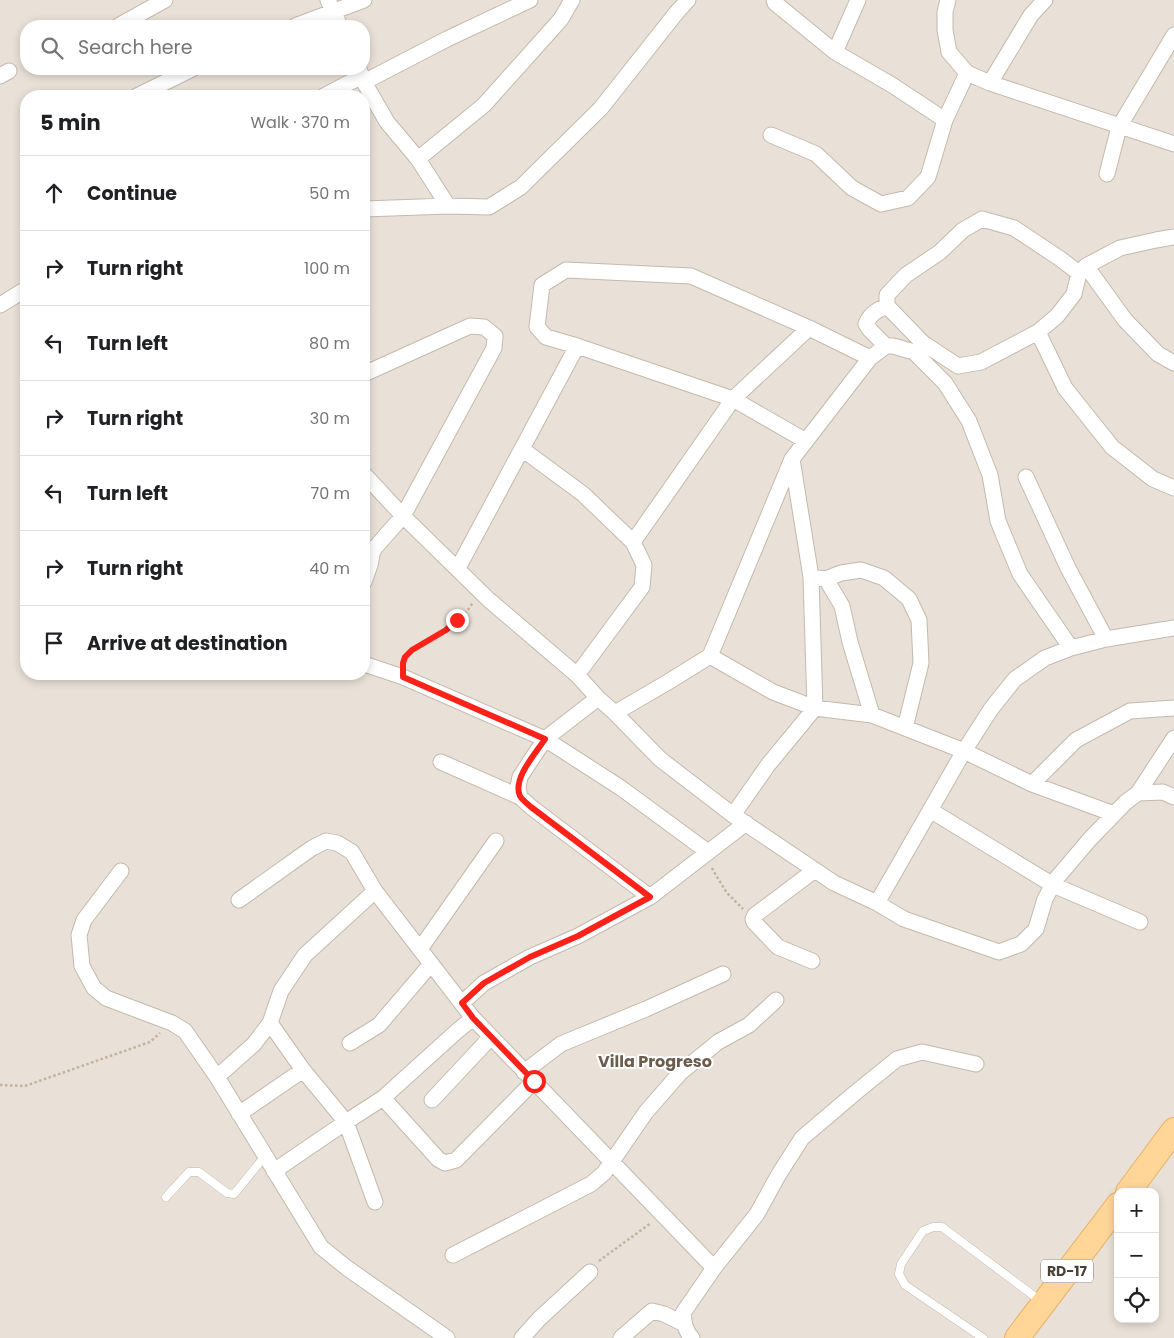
<!DOCTYPE html>
<html lang="en">
<head>
<meta charset="utf-8">
<style>
  :root { --surface:#fff; --page:#f2f2f2; --text:#202124; --muted:#757577; --line:#e0e0e0 }
  body { margin:0; font-family:Poppins,sans-serif; background:var(--page); color:var(--text) }
  .controls { position:absolute; right:15px; bottom:15px; display:grid; overflow:hidden; border-radius:10px; box-shadow:0 2px 8px #0003 }
  .controls button { width:45px; height:45px; display:grid; place-items:center; padding:0; border:0; border-bottom:1px solid var(--line); background:var(--surface); color:var(--text); font:25px sans-serif }
  .stop { position:absolute; width:15px; height:15px; margin:-11px; border:4px solid #fc2119; border-radius:50%; background:#fff }
  .stop.end { background:#fc2119; border-color:#fff; box-shadow:0 1px 5px #0008 }
  .list { margin:0; padding:0; list-style:none }
  h2 { display:flex; justify-content:space-between; align-items:center; height:65px; margin:0; padding:0 20px; font-size:21px }
  h2 small { font-size:16px; font-weight:400; color:var(--muted) }
  .list li { display:grid; grid-template-columns:32px 1fr auto; gap:15px; align-items:center; box-sizing:border-box; height:75px; padding:0 20px; border-top:1px solid var(--line) }
  .list b { display:block; font-size:19px; white-space:nowrap }
  .list em { font-size:16px; font-style:normal; color:var(--muted) }
  .icon { flex:none; width:28px; height:28px; fill:none; stroke:currentColor; stroke-width:2; stroke-linecap:round; stroke-linejoin:round }
  .map { position:relative; flex:none; width:1174px; height:1338px; overflow:hidden }
  .search { position:absolute; background:var(--surface); box-shadow:0 2px 8px #0003; left:20px; top:20px; width:350px; height:55px; display:flex; align-items:center; gap:12px; box-sizing:border-box; padding:0 18px; border-radius:20px; color:var(--muted); font-size:19px }
  .panel { position:absolute; background:var(--surface); box-shadow:0 2px 8px #0003; left:20px; top:90px; width:350px; height:590px; border-radius:20px }
  .map>svg:first-child { display:block }
  .residential { fill:#e9e1d7; fill-rule:evenodd }
  .lines { fill:none; stroke-linecap:round; stroke-linejoin:round }
  .service-casing { stroke:#c3b9ae; stroke-width:9 }
  .minor-casing { stroke:#c3b9ae; stroke-width:17 }
  .primary-casing { stroke:#e5b166; stroke-width:26 }
  .path { stroke:#c2b19c; stroke-width:2.5; stroke-dasharray:2.5 2.5; stroke-linecap:butt }
  .service { stroke:#fff; stroke-width:8 }
  .minor { stroke:#fff; stroke-width:15 }
  .primary { stroke:#ffd698; stroke-width:24 }
  .route { stroke:#fc2119; stroke-width:6 }
  .labels { text-anchor:middle; dominant-baseline:central; stroke-width:4; stroke-linejoin:round; paint-order:stroke }
  .shield { fill:#fff; stroke:#807973; stroke-width:1 }
  .shield-label { font-size:14px; font-weight:bold; fill:#494037 }
  .neighbourhood-label { font-size:16px; font-weight:bold; fill:#6c5c4e; stroke:#fff }
</style>
</head>
<body>
<div class="map">
<svg width="1174" height="1338" viewBox="0 0 1174 1338">
  <rect width="100%" height="100%" fill="#f5f0e9"/>
  <!-- residential -->
  <path class="residential" d="M0 0H1174V1338H0ZM26 26H364V69H26ZM26 96H364V674H26ZM1118 1192H1155V1319H1118Z"/>
  <g class="lines">
    <defs>
      <path id="service" d="M166 1197 189 1172H199L227 1193 234 1194 265 1156
        M983 1338 905 1285 899 1274 901 1264 923 1231 933 1227H942L1042 1302"/>
      <path id="minor" d="M328 0 340 26
        M774 0 775 3 835 52 892 85 945 120
        M948 0 945 12V30L949 52 967 73 990 83 1174 144
        M118 26 165 0
        M295 26 364 0
        M835 52 858 0
        M359 69 364 82 387 122 418 159 448 206 489 207 521 187 601 108 677 12 688 0
        M0 76 9 71
        M364 82 447 39 530 0
        M990 83 1031 15 1045 0
        M137 96 192 69
        M324 96 362 76
        M771 135 816 154 852 188 881 204 908 198 928 177 945 120 967 73
        M418 159 484 105 561 19 572 0
        M1107 174 1119 127 1174 35
        M364 209 448 206
        M1086 266 1125 320 1158 354 1174 363
        M1079 273 1059 258 1014 228 982 219 963 230 940 252 906 275 887 295V306L923 343 958 366 981 362 1038 332 1057 316 1074 294 1079 273 1086 266 1120 248 1156 240 1174 237
        M0 305 26 289
        M1038 332 1065 388 1112 447 1153 479 1174 488
        M886 346 870 330 866 324C870 314 877 310 887 306
        M364 374 470 326 484 327 495 336 494 348 403 516 373 550
        M806 441 733 399 577 346 546 337 537 327 542 285 566 270 691 276 809 328 870 358
        M522 449 583 494 633 542 644 565 642 587 577 675
        M364 474 403 516 489 600 577 675 598 698 615 713 660 759 733 815 834 883 877 903 904 919 999 952 1021 944 1036 929 1045 899 1056 879 1090 839 1126 802 1138 793 1163 792 1174 797
        M1026 477 1068 568 1106 639
        M633 542 733 399 809 328
        M364 550H373L370 565 364 582
        M458 568 577 346
        M817 578 826 579 842 606 850 642 872 715
        M826 579 841 573 861 570 884 578 909 599 919 620 921 663 905 728
        M710 656 792 459 870 358 886 346H893L914 352 945 383 969 421 990 475 998 521 1020 574 1071 648
        M364 664 403 677 545 739 621 788 708 852
        M615 713 668 682 710 656 773 692 815 708 872 715 964 751 1032 784 1114 814
        M441 762 520 797 531 807 650 897
        M1032 784 1076 740 1130 711 1174 708
        M1138 793 1174 738
        M520 797 518 787 520 777 545 739 598 698
        M930 810 1053 885 1140 922
        M733 815 768 765 815 708 811 577 792 459
        M121 871 84 920 79 935 82 966 94 988 106 998 172 1023 185 1031 217 1077 321 1247 347 1268 447 1338
        M239 900 312 848 326 841 337 843 352 852 375 891 473 1018 714 1268
        M877 903 964 751 991 709 1015 679 1045 658 1071 648 1106 639 1174 628
        M420 949 496 841
        M812 961 778 947 754 922 753 919 755 915 815 870
        M462 1003 484 983 530 957 578 936 650 897 746 823
        M270 1023 303 1070 346 1122 375 1202
        M350 1043 379 1025 431 964
        M524 1072 561 1044 646 1009 723 974
        M217 1077 254 1044 270 1023 281 991 305 955 375 891
        M383 1098 438 1159 445 1163 456 1160 534 1081
        M432 1100 491 1037
        M239 1114 303 1070
        M274 1171 346 1122 383 1098 456 1032 473 1018
        M453 1255 591 1184 604 1173 646 1112 680 1073 718 1042 749 1025 776 1000
        M522 1338 539 1319 590 1272
        M621 1338 652 1311 664 1314 684 1324
        M692 1338C685 1331 684 1322 683 1313L714 1268 757 1214 779 1174 802 1138 855 1093 897 1059 922 1052 976 1064"/>
      <path id="primary" d="M1128 1192 1174 1130
        M1017 1338 1118 1205"/>
    </defs>
    <!-- service casing -->
    <use href="#service" class="service-casing"/>
    <!-- minor casing -->
    <use href="#minor" class="minor-casing"/>
    <!-- primary casing -->
    <use href="#primary" class="primary-casing"/>
    <!-- path -->
    <path class="path" d="M403 663C409 646 432 640 446 630 456 623 467 613 473 602
      M712 868 714 872 727 893 743 909
      M0 1085 25 1086 150 1042 160 1033
      M599 1261 603 1258 651 1223"/>
    <!-- service -->
    <use href="#service" class="service"/>
    <!-- minor -->
    <use href="#minor" class="minor"/>
    <!-- primary -->
    <use href="#primary" class="primary"/>
  </g>
  <g class="lines">
    <!-- route -->
    <path class="route" d="M457 620 446 630 412 650 405 657 403 663V677L545 739C536 753 512 779 520 796 522 800 528 804 531 807L650 897 578 936 530 957 484 983 462 1003 473 1018 534 1081"/>
  </g>
  <g class="labels">
    <!-- shield labels -->
    <rect class="shield" x="1041" y="1259.5" width="52" height="23" rx="4"/>
    <g class="shield-label">
      <text x="1067" y="1271">RD-17</text>
    </g>
    <!-- neighbourhood labels -->
    <g class="neighbourhood-label">
      <text x="655" y="1061">Villa Progreso</text>
    </g>
  </g>
</svg>
<div class="controls">
<button>+</button>
<button>−</button>
<button><svg class="icon" aria-label="locate" viewBox="0 0 24 24"><circle cx="12" cy="12" r="6"/><path d="M12 2v4M12 18v4M2 12h4M18 12h4"/></svg></button>
</div>
<div class="stop" style="left:534px;top:1081px"></div>
<div class="stop end" style="left:457px;top:620px"></div>
<div class="search"><svg class="icon" aria-label="search" viewBox="0 0 24 24"><circle cx="10" cy="10" r="6"/><path d="M15 15l6 6"/></svg>Search here</div>
<section class="panel">
<h2>5 min<small>Walk · 370 m</small></h2>
<ul class="list">
<li><svg class="icon" aria-label="ahead" viewBox="0 0 24 24"><path d="M12 20V5M6 11l6-6 6 6"/></svg><div><b>Continue</b></div><em>50 m</em></li>
<li><svg class="icon" aria-label="right" viewBox="0 0 24 24"><path d="M7 20v-9h11M14 6l5 5-5 5"/></svg><div><b>Turn right</b></div><em>100 m</em></li>
<li><svg class="icon" aria-label="left" viewBox="0 0 24 24"><path d="M17 20v-9H6M10 6l-5 5 5 5"/></svg><div><b>Turn left</b></div><em>80 m</em></li>
<li><svg class="icon" aria-label="right" viewBox="0 0 24 24"><path d="M7 20v-9h11M14 6l5 5-5 5"/></svg><div><b>Turn right</b></div><em>30 m</em></li>
<li><svg class="icon" aria-label="left" viewBox="0 0 24 24"><path d="M17 20v-9H6M10 6l-5 5 5 5"/></svg><div><b>Turn left</b></div><em>70 m</em></li>
<li><svg class="icon" aria-label="right" viewBox="0 0 24 24"><path d="M7 20v-9h11M14 6l5 5-5 5"/></svg><div><b>Turn right</b></div><em>40 m</em></li>
<li><svg class="icon" aria-label="arrive" viewBox="0 0 24 24"><path d="M6 21V4h12l-3 4 3 4H6"/></svg><div><b>Arrive at destination</b></div></li>
</ul>
</section>
</div>
</body>
</html>
